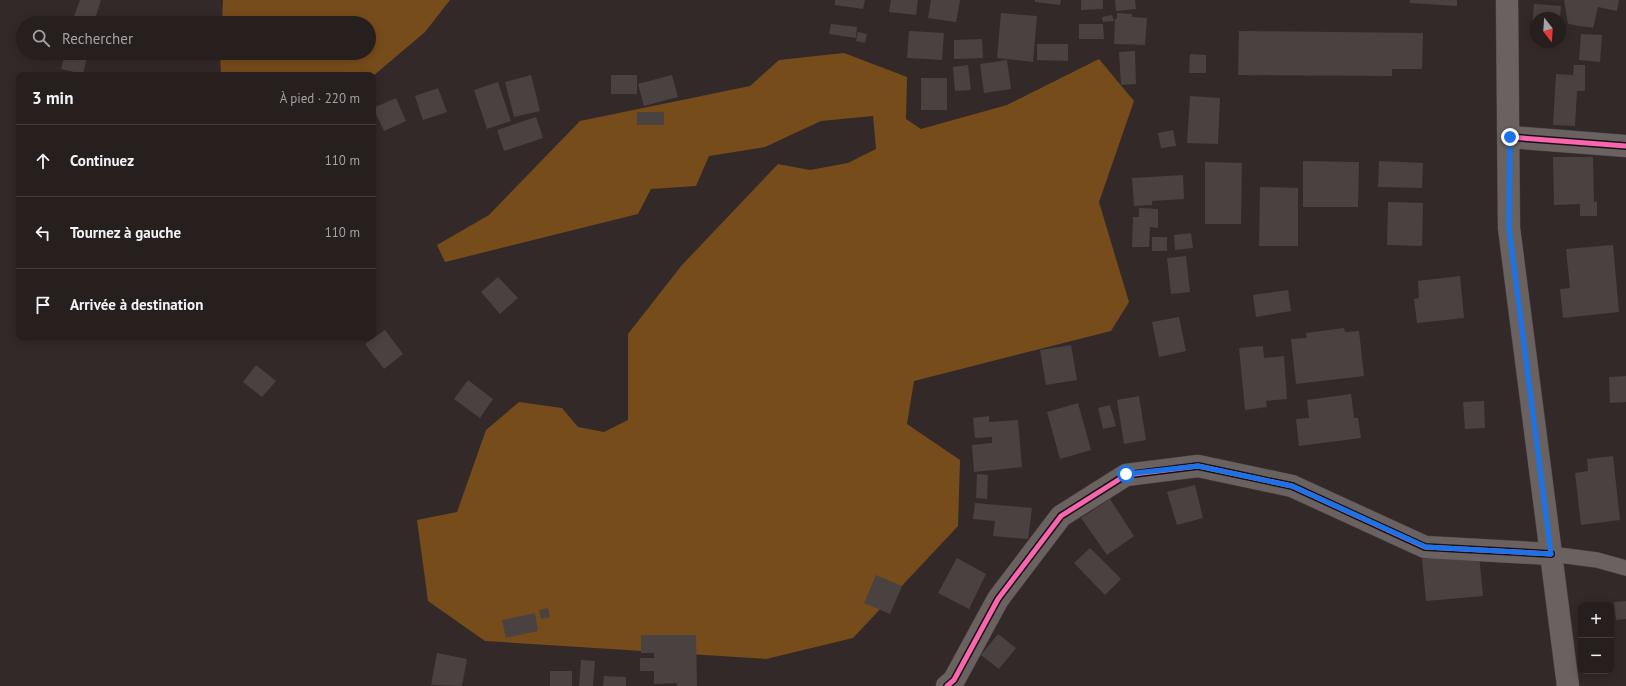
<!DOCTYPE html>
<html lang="fr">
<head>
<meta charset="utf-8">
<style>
  :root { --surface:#261f1e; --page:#322c2b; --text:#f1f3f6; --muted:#a4a2a4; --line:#423d3c }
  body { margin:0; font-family:"PT Sans",sans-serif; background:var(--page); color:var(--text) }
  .controls { position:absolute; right:12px; bottom:12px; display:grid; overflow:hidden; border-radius:8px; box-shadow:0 2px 10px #0003 }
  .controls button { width:36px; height:36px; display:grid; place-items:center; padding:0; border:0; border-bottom:1px solid var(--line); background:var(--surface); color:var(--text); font:20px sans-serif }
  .compass { position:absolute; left:1530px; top:12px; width:36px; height:36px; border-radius:50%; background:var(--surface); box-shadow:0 2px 10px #0003; rotate:163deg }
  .stop { position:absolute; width:12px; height:12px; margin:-9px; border:3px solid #1a73e8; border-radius:50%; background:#fff }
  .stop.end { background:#1a73e8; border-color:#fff; box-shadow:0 1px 4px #0008 }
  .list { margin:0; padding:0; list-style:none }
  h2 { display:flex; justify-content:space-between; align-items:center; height:52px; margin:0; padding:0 16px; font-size:17px }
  h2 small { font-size:13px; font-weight:400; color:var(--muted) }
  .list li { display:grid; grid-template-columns:26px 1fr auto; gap:12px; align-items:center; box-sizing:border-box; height:72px; padding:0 16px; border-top:1px solid var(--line) }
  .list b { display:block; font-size:15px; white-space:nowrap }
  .list em { font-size:13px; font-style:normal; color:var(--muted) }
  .icon { flex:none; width:22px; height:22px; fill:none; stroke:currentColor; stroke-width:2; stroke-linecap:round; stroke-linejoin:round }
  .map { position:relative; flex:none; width:1626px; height:686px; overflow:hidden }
  .search { position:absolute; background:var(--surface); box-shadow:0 2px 10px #0003; left:16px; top:16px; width:360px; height:44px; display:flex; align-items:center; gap:10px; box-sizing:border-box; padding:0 14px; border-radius:22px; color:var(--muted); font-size:15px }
  .panel { position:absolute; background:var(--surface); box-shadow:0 2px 10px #0003; left:16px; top:72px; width:360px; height:268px; border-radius:8px }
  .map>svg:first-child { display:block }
  .forest { fill:#774c1b }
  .building { fill:#4a4240 }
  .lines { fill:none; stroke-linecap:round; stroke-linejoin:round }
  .service-casing { stroke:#4f4746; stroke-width:16 }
  .minor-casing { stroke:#4f4746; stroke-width:23 }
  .secondary-casing { stroke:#4f4746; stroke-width:23 }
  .service { stroke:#6a6261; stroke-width:15 }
  .minor { stroke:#6a6261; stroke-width:22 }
  .secondary { stroke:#6a6261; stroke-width:22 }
  .cycleway-casing { stroke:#191110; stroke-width:8 }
  .cycleway { stroke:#f766af; stroke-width:5 }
  .route { stroke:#1a73e8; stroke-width:5 }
</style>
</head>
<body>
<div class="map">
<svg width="1626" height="686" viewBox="0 0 1626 686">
  <rect width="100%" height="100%" fill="#332928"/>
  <!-- forest -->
  <path class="forest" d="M223 0H450L425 32 373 76 221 75 220 53H369V23H222Z
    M844 53 907 77 906 119 921 129 1007 105 1099 59 1134 101 1099 202 1129 302 1111 331 914 381 907 424 960 460 958 526 853 638 766 659 485 641 428 601 417 520 457 512 486 430 519 402 562 408 578 427 604 432 628 420V334L682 265 778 164 810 170 848 163 876 149 873 116 821 121 765 147 709 156 696 186 651 189 638 214 445 262 437 245 489 215 580 121 750 86 779 60Z"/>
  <!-- building -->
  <path class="building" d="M80 0H101L94 22 74 16Z
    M835 0H865L863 9 835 5Z
    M891 0H918L916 15 889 12Z
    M931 0H960L956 22 928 18Z
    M1035 0H1061L1060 5 1035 2Z
    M1081 0H1103V9L1081 10Z
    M1115 0H1135L1136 9 1116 11Z
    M1410 0H1457V6L1410 3Z
    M1564 0H1619L1617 11 1598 7 1593 28 1568 24Z
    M1534 4 1561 6 1560 18H1536V29L1532 28Z
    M1001 13 1037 16 1033 62 997 58Z
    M1117 13 1132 14V17L1147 18 1145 45 1114 44 1115 19H1117Z
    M1112 15 1114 21 1103 22 1102 17Z
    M831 24 857 27 856 38 829 34Z
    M1079 24H1103L1104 39H1079Z
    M909 31 944 33 942 60 907 58Z
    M1239 31 1423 33 1422 69H1392V76L1238 75Z
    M858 32 867 34 865 43 856 41Z
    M1581 34 1602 35 1600 62 1579 60Z
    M982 39 983 58 954 59V40Z
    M1037 44H1068V61L1037 60Z
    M1135 51 1136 84 1121 85 1119 52Z
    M65 53H88L83 74 61 69Z
    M1190 54 1206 55V73H1189Z
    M1007 60 1011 89 984 93 980 64Z
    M968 65 971 90 955 91 953 67Z
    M1574 65H1585V91H1577L1575 126 1553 125 1556 74 1573 75Z
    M531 75 540 111 514 117 505 82Z
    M611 75H637V94H611Z
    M672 75 678 97 644 106 638 84Z
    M921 78H947V110H921Z
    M498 82 511 121 487 129 474 90Z
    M438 88 447 112 423 120 415 96Z
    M1190 96 1220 98 1218 144 1187 143Z
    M396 98 406 121 384 131 373 108Z
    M637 112H664V125H637Z
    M536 117 543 138 504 151 497 130Z
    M1173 130 1176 146 1161 148 1158 133Z
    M1553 157H1593L1594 202H1597V216H1580V204L1554 205Z
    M1303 161 1359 162 1358 207H1303Z
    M1379 161 1423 163 1422 188 1378 187Z
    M1205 162 1242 163 1241 224H1205Z
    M1183 175 1184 199 1152 201V205L1134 206 1132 178Z
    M1260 187 1298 188V246H1259Z
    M1388 202 1423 203 1422 246 1387 245Z
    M1139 208 1158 209V228L1150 227 1149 247H1132L1133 217H1139Z
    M1191 233 1193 248 1175 250 1174 235Z
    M1152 237H1167V251H1152Z
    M1613 245 1619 312 1563 318 1560 289 1570 288 1566 249Z
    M1186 256 1190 292 1171 294 1167 258Z
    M1460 276 1464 318 1417 323 1414 299 1419 298 1418 281Z
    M498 277 518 298 500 314 481 292Z
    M1288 290 1291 311 1256 317 1253 295Z
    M1179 317 1186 351 1159 357 1152 322Z
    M1344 328 1345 332 1359 331 1364 376 1296 384 1291 339 1307 338 1306 333Z
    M385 330 403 354 384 369 365 344Z
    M1071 345 1077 380 1046 385 1040 350Z
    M1263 346 1264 358 1284 356 1287 399 1266 401 1267 407 1245 410 1239 348Z
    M256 365 276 381 262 397 243 382Z
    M1626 376V402L1610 403 1609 377Z
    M468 380 493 399 480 418 454 399Z
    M1351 394 1354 418H1358L1361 438 1299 446 1296 419 1309 418 1307 400Z
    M1139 396 1146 440 1124 444 1117 400Z
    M1484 401 1485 428 1465 429 1463 402Z
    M1078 403 1091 450 1060 459 1047 412Z
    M1110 405 1116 426 1103 429 1098 408Z
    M989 416V422L1018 420 1022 467 974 472 972 445 992 443V437L975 438 973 418Z
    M1613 456 1620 520 1581 525 1575 473 1588 471 1587 459Z
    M977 474 988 475 987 499 976 498Z
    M1195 485 1203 518 1177 525 1167 492Z
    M1110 499 1134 536 1107 555 1081 518Z
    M975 503 1032 508 1028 539 993 536 995 521 973 519Z
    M1090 548 1121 579 1105 595 1074 563Z
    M1479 554 1483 596 1426 601 1422 559Z
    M957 558 986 574 969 609 938 593Z
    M876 575 902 586 890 614 864 603Z
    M1626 601V619L1616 620 1614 602Z
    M548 608 550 617 541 619 539 610Z
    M535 613 538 631 506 638 502 620Z
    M998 634 1016 648 999 669 981 655Z
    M641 635H696L697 686H677V683L654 684V671H640V658H654V653H641Z
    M437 653 467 659 462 686 431 685Z
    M581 660 595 661 593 686H579Z
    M550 671H572V686H550Z
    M604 676 626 677V686H603Z"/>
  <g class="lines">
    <defs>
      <path id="service" d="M1551 554 1597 560 1626 568"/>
      <path id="minor" d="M1509 137 1626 146
        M947 686 954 680 998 599 1061 516 1126 475 1198 466 1292 486 1425 547 1551 554"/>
      <path id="secondary" d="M1507 0 1509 228 1568 686"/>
    </defs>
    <!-- service casing -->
    <use href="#service" class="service-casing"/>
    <!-- minor casing -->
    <use href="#minor" class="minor-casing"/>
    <!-- secondary casing -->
    <use href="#secondary" class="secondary-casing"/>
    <!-- service -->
    <use href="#service" class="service"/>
    <!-- minor -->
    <use href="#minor" class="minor"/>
    <!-- secondary -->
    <use href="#secondary" class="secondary"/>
    <defs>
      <path id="cycleway" d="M1509 137 1626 146
        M947 686 954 680 998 599 1061 516 1126 475 1198 466 1292 486 1425 547 1551 554"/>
    </defs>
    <!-- cycleway casing -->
    <use href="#cycleway" class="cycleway-casing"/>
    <!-- cycleway -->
    <use href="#cycleway" class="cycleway"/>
  </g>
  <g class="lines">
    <!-- route -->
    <path class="route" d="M1126 474 1198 466 1292 486 1426 547 1551 554 1509 228 1510 137"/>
  </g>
</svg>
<div class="controls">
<button>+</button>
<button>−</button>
</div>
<svg class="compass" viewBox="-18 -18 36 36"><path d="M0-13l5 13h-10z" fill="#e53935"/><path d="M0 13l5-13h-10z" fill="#a4a2a4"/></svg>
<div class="stop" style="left:1126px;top:474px"></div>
<div class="stop end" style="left:1510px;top:137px"></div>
<div class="search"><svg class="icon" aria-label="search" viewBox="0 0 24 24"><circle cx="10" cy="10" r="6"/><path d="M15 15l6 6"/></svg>Rechercher</div>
<section class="panel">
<h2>3 min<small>À pied · 220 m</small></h2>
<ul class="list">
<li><svg class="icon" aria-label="ahead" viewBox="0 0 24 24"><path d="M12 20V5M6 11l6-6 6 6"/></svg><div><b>Continuez</b></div><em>110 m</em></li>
<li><svg class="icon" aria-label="left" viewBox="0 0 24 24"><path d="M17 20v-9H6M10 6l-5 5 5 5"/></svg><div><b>Tournez à gauche</b></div><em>110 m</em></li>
<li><svg class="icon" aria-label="arrive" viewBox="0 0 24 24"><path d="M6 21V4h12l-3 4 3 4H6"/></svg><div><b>Arrivée à destination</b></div></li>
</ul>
</section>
</div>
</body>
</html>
